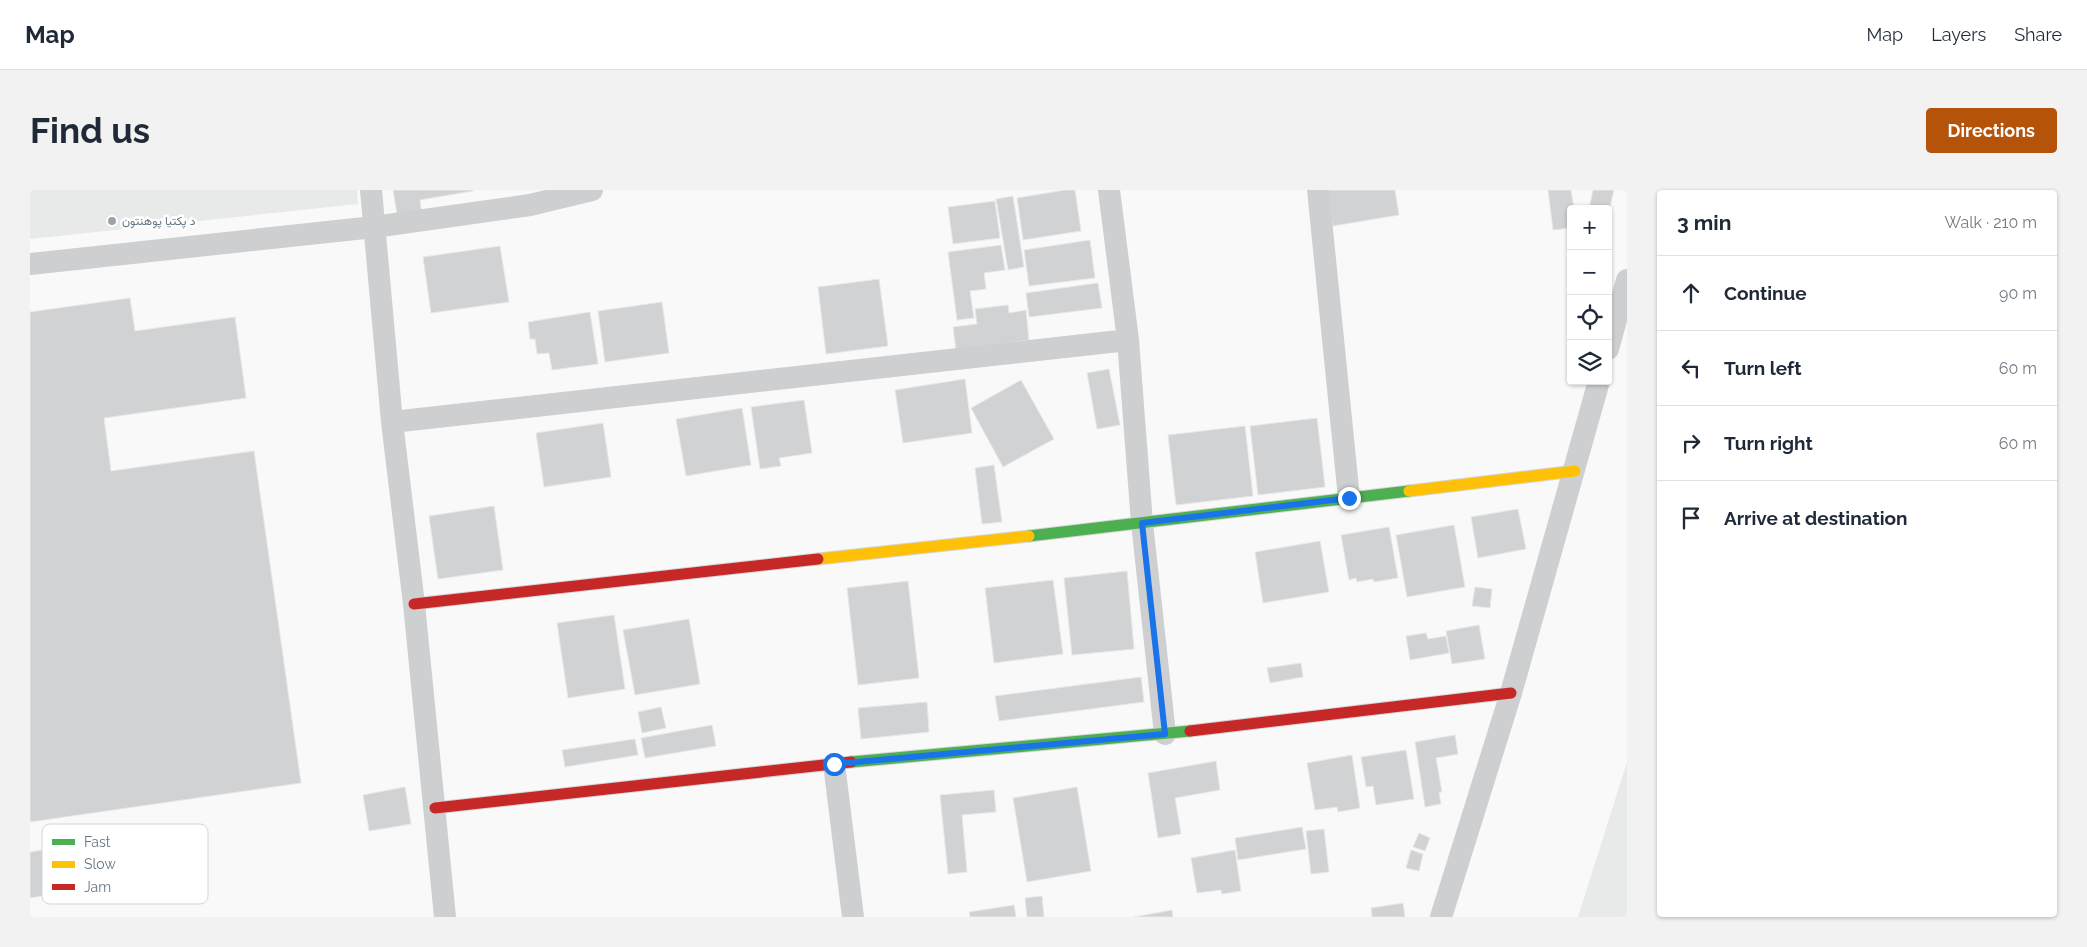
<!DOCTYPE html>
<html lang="en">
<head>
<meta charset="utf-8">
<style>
  :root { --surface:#fff; --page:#f2f2f3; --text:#1f2937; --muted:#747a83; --line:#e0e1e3; --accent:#b45309 }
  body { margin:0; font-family:Raleway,Vazirmatn,sans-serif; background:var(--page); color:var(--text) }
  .controls { position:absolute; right:15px; top:15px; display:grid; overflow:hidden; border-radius:5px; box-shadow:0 1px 4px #0004 }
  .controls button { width:45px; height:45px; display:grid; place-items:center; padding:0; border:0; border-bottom:1px solid var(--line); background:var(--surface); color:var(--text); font:25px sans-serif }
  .stop { position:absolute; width:15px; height:15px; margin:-11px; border:4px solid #1a73e8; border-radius:50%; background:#fff }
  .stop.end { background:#1a73e8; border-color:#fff; box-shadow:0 1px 5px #0008 }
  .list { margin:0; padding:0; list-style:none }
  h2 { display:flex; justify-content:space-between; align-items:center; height:65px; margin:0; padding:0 20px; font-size:21px }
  h2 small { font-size:16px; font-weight:400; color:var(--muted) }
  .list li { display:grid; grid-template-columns:32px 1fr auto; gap:15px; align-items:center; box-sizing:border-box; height:75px; padding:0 20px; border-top:1px solid var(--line) }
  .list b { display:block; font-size:19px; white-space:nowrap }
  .list em { font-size:16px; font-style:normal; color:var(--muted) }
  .icon { flex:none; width:28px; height:28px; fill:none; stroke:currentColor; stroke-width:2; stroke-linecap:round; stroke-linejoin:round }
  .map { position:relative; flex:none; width:1597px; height:727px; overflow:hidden; border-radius:5px }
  header { display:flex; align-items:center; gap:30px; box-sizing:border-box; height:70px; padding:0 25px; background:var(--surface); border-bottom:1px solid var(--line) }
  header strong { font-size:24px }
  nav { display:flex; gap:28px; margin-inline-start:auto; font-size:18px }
  .intro { display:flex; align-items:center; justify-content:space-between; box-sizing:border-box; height:120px; padding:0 30px }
  h1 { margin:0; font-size:35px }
  .button { padding:12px 22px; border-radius:5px; background:var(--accent); color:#fff; font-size:18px; font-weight:700 }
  main { display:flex; gap:30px; padding:0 30px }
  aside { flex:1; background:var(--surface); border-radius:5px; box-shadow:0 1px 4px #0004 }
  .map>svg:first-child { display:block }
  .built { fill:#e8e9e9 }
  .building { fill:#d0d2d3; stroke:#e8e8e8 }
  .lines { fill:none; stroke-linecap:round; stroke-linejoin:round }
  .fast-casing { stroke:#d5d6d7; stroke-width:13 }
  .slow-casing { stroke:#d5d6d7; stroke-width:13 }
  .jam-casing { stroke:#d5d6d7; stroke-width:13 }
  .street { stroke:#cecfd0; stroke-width:22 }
  .fast { stroke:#4caf50; stroke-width:11 }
  .slow { stroke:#ffc107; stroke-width:11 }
  .jam { stroke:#c62828; stroke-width:11 }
  .route { stroke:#1a73e8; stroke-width:6 }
  .poi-dot { fill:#99a4ac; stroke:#fff; stroke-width:2 }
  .labels { text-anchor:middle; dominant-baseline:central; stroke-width:5; stroke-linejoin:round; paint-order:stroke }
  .poi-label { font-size:12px; fill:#657683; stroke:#fff; text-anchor:start }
  .key { fill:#fff; stroke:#d1d6da; stroke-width:1 }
  .key-label { font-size:14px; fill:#657683 }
</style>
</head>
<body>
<header>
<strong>Map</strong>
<nav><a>Map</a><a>Layers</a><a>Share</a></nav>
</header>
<div class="intro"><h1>Find us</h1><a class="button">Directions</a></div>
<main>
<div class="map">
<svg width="1597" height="727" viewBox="0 0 1597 727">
  <rect width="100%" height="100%" fill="#f9f9f9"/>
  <!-- built -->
  <path class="built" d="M0 0H327L328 14 0 49Z
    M1597 572V727H1548Z"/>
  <!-- building -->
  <path class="building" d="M363 0H443V1L390 10 392 26 368 30Z
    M1035 0H1045L1051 41 993 50 987 8Z
    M1296 0H1365L1369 25 1303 36Z
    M1518 0H1541L1544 19H1541V38L1523 40Z
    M1563 0H1584L1578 26V19H1559Z
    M983 6 994 77 978 80 966 9Z
    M965 11 970 48 923 54 918 17Z
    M1060 50 1065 88 999 96 994 60Z
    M971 55 975 80 954 83 956 99 940 101 944 128 927 130 918 62Z
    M470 56 479 112 401 123 393 67Z
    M849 89 858 156 796 164 788 97Z
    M1068 93 1072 118 999 127 996 103Z
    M100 108 105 141 205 127 216 208 74 228 81 281 224 261 271 593 0 632V122Z
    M632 112 639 163 575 172 568 121Z
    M978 115 979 123 996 120 999 150 926 160 923 137 947 134 945 119Z
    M560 122 568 174 522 180 519 163 507 164 505 149H500L498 132Z
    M1079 179 1090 235 1067 239 1057 183Z
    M935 189 942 243 873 253 865 200Z
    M991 190 1024 249 973 277 941 218Z
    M774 210 782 263 749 268 751 276 730 279 721 217Z
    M712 218 721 275 656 286 646 229Z
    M1287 228 1295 297 1228 305 1220 236Z
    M573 233 581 287 514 297 506 243Z
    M1215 236 1223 306 1146 315 1138 245Z
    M964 275 972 332 952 334 945 278Z
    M464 316 473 380 408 389 399 326Z
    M1488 319 1496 359 1448 368 1441 327Z
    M1424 335 1435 397 1377 407 1366 345Z
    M1359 337 1368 388 1344 392 1343 389 1327 392 1326 388 1319 390 1311 345Z
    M1290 351 1299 402 1233 413 1225 362Z
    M1097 381 1104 459 1042 465 1034 388Z
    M1023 390 1033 464 964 473 955 398Z
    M878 391 889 488 828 495 817 398Z
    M1445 397 1462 399 1460 418 1442 416Z
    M584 425 595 499 538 508 527 433Z
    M659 429 670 494 605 505 593 440Z
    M1449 435 1455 469 1422 474 1416 441Z
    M1396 443 1398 449 1416 446 1419 463 1380 470 1376 446Z
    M1271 473 1273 487 1240 493 1237 478Z
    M1111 487 1114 512 969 531 965 506Z
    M897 512 899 542 831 549 828 518Z
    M631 517 636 538 612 543 608 522Z
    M682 535 686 556 615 568 611 548Z
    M1425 545 1428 564 1406 568 1412 602H1409L1411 614 1395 617 1385 552Z
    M605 549 608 565 535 577 532 560Z
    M1376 560 1384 609 1346 615 1343 596 1336 597 1331 567Z
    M1322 565 1330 618 1308 622 1307 617 1285 620 1277 573Z
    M1186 571 1190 600 1145 608 1151 644 1128 648 1118 583Z
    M375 597 381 634 339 641 333 605Z
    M1047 597 1061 681 997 692 983 608Z
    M964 600 966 622 932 625 937 682 918 684 910 605Z
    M1272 637 1276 659 1208 670 1205 648Z
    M1294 639 1299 682 1281 684 1276 641Z
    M1389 643 1400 648 1395 661 1383 657Z
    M74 650 76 664 81 663 86 694 0 708V662Z
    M1205 660 1211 701 1192 704 1191 700 1167 703 1161 668Z
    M1381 660 1393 664 1389 681 1376 678Z
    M1012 706 1014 727H997L995 708Z
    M1373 713 1375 727H1342L1341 718Z
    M984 715 986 727H940L939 722Z
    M1142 720 1143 727H1104Z"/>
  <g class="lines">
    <defs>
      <path id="fast" d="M999 346 1379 301
        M821 572 1160 541"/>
      <path id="slow" d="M1379 301 1545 281
        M788 369 999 346"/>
      <path id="jam" d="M384 414 788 369
        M1160 541 1481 503
        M405 618 821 572"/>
    </defs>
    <!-- fast casing -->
    <use href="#fast" class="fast-casing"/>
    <!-- slow casing -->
    <use href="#slow" class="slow-casing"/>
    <!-- jam casing -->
    <use href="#jam" class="jam-casing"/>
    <!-- street -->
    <path class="street" d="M341 0 362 232 384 414 415 727
      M1079 0 1098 150 1112 333 1135 544
      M1288 0 1319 308
      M0 74 344 37 500 15 562 0
      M1578 159 1597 90
      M362 232 1098 150
      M804 574 823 727
      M1411 727 1481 503 1569 191"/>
    <!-- fast -->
    <use href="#fast" class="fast"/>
    <!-- slow -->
    <use href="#slow" class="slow"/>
    <!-- jam -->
    <use href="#jam" class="jam"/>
  </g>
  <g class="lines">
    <!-- route -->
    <path class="route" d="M804 574 1135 544 1112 333 1319 308"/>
  </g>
  <!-- markers -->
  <circle class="poi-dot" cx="82" cy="31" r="5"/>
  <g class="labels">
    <!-- poi labels -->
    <g class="poi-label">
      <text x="92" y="31">د پکتیا پوهنتون</text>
    </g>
  </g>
  <!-- legend -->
  <rect x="12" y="634" width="166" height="80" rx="8" class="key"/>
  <rect x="22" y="649" width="23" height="6" fill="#4caf50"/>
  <rect x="22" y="671" width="23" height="7" fill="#ffc107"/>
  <rect x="22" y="694" width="23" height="6" fill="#c62828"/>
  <g class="key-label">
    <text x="54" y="657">Fast</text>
    <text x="54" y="679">Slow</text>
    <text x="54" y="702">Jam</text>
  </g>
</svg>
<div class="controls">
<button>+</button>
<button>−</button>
<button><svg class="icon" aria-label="locate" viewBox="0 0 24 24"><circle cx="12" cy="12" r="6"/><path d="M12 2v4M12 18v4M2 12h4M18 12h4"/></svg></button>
<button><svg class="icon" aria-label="layers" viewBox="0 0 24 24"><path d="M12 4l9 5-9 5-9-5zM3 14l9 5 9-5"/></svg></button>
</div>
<div class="stop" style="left:804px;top:574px"></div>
<div class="stop end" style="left:1319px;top:308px"></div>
</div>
<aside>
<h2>3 min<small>Walk · 210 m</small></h2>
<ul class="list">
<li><svg class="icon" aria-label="ahead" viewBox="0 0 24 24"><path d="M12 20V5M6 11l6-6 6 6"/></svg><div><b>Continue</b></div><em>90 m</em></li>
<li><svg class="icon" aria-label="left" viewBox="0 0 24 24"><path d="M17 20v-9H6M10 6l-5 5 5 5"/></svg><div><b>Turn left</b></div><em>60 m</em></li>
<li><svg class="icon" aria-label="right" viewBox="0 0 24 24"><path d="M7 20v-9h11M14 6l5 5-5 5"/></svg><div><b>Turn right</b></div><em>60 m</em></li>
<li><svg class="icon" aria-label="arrive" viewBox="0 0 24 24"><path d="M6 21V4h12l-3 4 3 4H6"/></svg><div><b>Arrive at destination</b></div></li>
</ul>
</aside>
</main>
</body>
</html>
